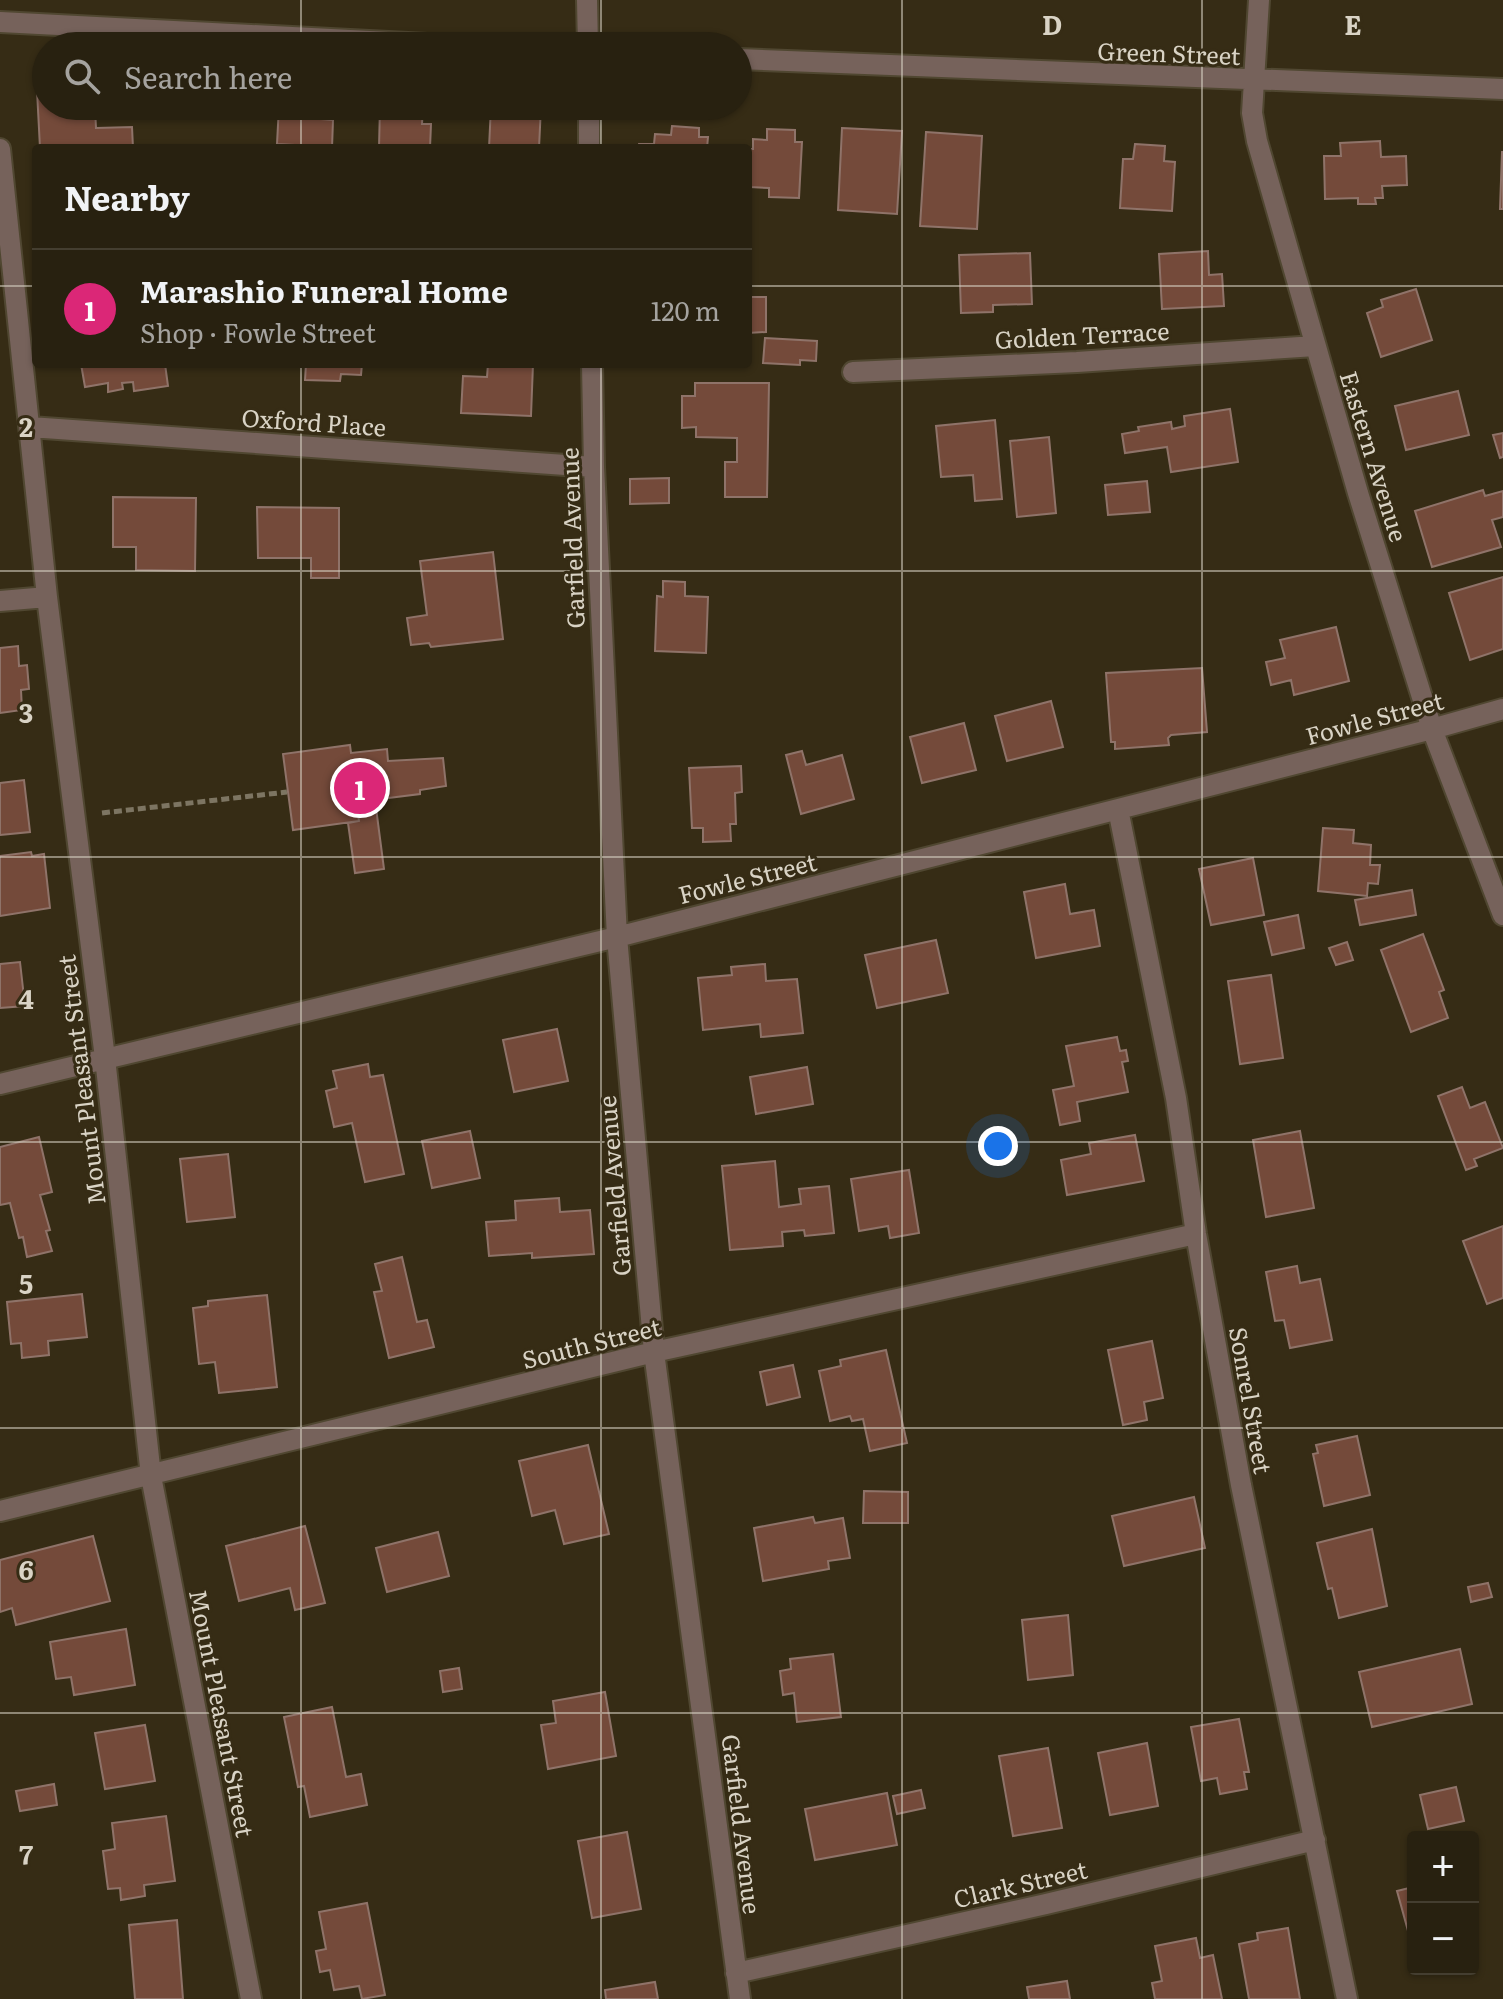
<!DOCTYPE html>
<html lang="en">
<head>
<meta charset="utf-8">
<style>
  :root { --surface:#282110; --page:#342e1e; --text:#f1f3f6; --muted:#a5a39f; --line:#443e30; --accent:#db2777 }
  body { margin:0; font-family:Literata,serif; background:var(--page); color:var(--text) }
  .controls { position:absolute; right:24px; bottom:24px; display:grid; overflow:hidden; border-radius:8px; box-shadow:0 2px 6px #0004 }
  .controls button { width:72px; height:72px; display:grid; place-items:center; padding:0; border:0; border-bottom:2px solid var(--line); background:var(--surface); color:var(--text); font:40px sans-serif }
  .you { position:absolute; left:998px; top:1146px; width:28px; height:28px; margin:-20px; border:6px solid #fff; border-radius:50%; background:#1a73e8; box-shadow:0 0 0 12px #1a73e833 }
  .badge { display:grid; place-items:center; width:52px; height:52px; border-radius:50%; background:var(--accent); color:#fff; font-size:26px; font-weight:700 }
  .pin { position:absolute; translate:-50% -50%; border:4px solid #fff; box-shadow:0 2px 8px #0006 }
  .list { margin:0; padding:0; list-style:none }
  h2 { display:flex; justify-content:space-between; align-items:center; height:104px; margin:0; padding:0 32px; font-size:34px }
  h2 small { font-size:26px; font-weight:400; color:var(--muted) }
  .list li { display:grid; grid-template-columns:52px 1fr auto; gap:24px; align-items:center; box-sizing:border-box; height:120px; padding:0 32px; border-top:2px solid var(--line) }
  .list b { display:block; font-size:30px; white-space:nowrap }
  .list p { margin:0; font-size:26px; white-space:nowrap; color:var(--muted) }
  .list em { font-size:26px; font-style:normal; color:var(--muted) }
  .icon { flex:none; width:44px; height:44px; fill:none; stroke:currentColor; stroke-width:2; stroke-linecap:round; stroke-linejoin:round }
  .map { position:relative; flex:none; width:1503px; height:1999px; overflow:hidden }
  .search { position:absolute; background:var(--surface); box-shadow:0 2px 6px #0004; left:32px; top:32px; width:720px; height:88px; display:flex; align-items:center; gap:20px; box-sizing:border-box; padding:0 28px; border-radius:44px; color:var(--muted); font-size:30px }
  .panel { position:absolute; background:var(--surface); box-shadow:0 2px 6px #0004; left:32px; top:144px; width:720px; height:224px; border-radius:8px }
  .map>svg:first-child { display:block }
  .building { fill:#744a3a; stroke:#8f7369; stroke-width:2 }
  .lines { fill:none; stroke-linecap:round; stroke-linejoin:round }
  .minor-casing { stroke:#504731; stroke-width:24 }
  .path { stroke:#7d7562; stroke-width:5; stroke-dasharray:8 4; stroke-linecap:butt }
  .minor { stroke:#76625b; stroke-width:20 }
  .grid { fill:none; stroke:#d9d3c5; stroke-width:2; stroke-opacity:0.55 }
  .labels { text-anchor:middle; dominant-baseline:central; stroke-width:6; stroke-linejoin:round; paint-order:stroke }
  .street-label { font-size:24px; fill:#d9d3c5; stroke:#362c15 }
  .grid-label { font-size:26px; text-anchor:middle; font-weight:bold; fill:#d9d3c5; stroke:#362c15; stroke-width:6; stroke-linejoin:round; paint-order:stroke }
</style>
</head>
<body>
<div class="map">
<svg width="1503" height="1999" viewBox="0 0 1503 1999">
  <rect width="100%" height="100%" fill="#362c15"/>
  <!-- building -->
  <path class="building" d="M36 71H46V106H128L95 108 96 128 132 127 133 148H40Z
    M279 106H323L322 119 333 120 332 148H294V145L277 144Z
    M380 106H423L422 124H431L430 148H437H379Z
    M491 106H541L539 148H489Z
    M672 126 699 128V137H708L707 148H638L639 144H654L655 134 671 135Z
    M842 128 902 131 897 214 838 210Z
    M767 129 795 130V142H802L799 198 769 197V188L750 187 748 149H753V139L767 140Z
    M926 132 982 136 977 229 920 226Z
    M1380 141 1381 157 1406 156 1407 185 1382 186 1383 198H1375L1376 204H1358V198L1325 199 1324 156H1341L1340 143Z
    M1135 144 1165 146 1164 161 1175 162 1172 211 1120 208 1123 159H1133Z
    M1502 152H1503V209H1500Z
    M1208 251 1209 275 1222 274 1224 306 1162 309 1159 254Z
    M1030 253 1032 304 993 305V312L961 313 959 255Z
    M1416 289 1432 340 1381 357 1367 313 1383 307 1381 300Z
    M748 297H766V332L748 333Z
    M765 338 817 341 816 361 800 360V365L763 363Z
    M81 364H165L168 386 134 391 133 382 122 383 123 389 108 392V383L85 387Z
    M306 364H362L361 375 341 374 340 381 305 380Z
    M488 364H533L531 416 461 413 463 376 487 377Z
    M695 383H769L767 497H725V462H737V438L696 437V427L682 428V396H695Z
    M1458 391 1469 435 1406 450 1395 406Z
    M1230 409 1238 462 1171 472 1167 447 1125 453 1122 434 1139 431 1138 427 1171 422 1172 429 1185 426 1184 416Z
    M995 420 1002 499 975 501 973 475 941 477 936 426Z
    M1503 433V457L1500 458 1493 435Z
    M1049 437 1056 513 1017 517 1010 441Z
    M669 478V503L630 504V479Z
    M1147 481 1150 512 1108 515 1105 485Z
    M1483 490 1485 496 1503 491V517L1492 520 1501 547 1432 567 1415 511Z
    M113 497 196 498 195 571 136 570V547H113Z
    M257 507 339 508V578H311V558H258Z
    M493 552 503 639 431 647 429 643 411 645 407 618 427 615 420 561Z
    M1503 577V649L1470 660 1449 593Z
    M663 581 685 582V596L708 597 706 653 655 651 657 596 663 597Z
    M1336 627 1349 681 1294 695 1291 680 1271 685 1266 662 1285 658 1280 640Z
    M18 646 19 666 27 665 29 689 21 690 22 710 0 713V648Z
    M1202 668 1207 732 1171 735 1168 738 1169 745 1115 749V742H1111L1106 673Z
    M1051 701 1063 747 1007 761 995 716Z
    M964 723 976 770 922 783 910 737Z
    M350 745 351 753 387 749 388 761 443 758 446 786 420 790V794L356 802 359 821 293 830 283 754Z
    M802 751 806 765 842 755 854 799 801 814 786 755Z
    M741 766 742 792 735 793 736 824H730L731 841 703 842V828H692L689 768Z
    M24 780 30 832 0 835V783Z
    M375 800 384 869 355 873 348 823 359 821 356 802Z
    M1323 828 1354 830 1353 843 1371 845 1370 865H1380L1378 884 1368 883 1367 896 1318 891Z
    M31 852 32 856 44 854 50 908 0 916V856Z
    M1253 858 1264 915 1211 925 1199 869Z
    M1065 884 1070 914 1094 910 1100 946 1036 958 1024 892Z
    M1412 890 1416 915 1360 925 1355 900Z
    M1298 915 1304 948 1272 955 1264 922Z
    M1423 934 1444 990 1439 992 1448 1018 1411 1032 1381 950Z
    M936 940 948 993 877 1008 865 955Z
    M1347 942 1353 960 1336 965 1329 948Z
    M20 962 25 1006 0 1008V964Z
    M765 964 766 981 797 979 803 1033 761 1037 760 1024 703 1030 698 978 732 975 731 967Z
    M1271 975 1283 1058 1240 1064 1228 981Z
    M557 1029 568 1081 514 1092 503 1040Z
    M1117 1037 1120 1051 1126 1050 1128 1061 1122 1062 1128 1092 1077 1102 1080 1121 1060 1125 1053 1090 1074 1086 1066 1046Z
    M368 1064 370 1077 383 1075 404 1174 365 1182 352 1123 334 1127 326 1091 337 1088 333 1071Z
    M807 1067 813 1104 756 1114 750 1077Z
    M1462 1087 1470 1108 1485 1102 1503 1148 1474 1159 1477 1166 1466 1170 1438 1096Z
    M470 1131 480 1178 432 1188 422 1141Z
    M1300 1131 1314 1208 1266 1217 1253 1140Z
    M1135 1135 1144 1181 1067 1195 1061 1160 1091 1154 1089 1143Z
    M39 1137 52 1192 40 1195 50 1230 46 1231 52 1251 27 1257 23 1237 19 1238 10 1203 0 1205V1147Z
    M228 1154 235 1217 187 1222 180 1159Z
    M775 1161 779 1207 801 1204 799 1189 829 1186 834 1233 805 1236 804 1230 782 1232 783 1246 730 1250 722 1166Z
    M909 1170 919 1233 890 1238 888 1226 859 1231 851 1179Z
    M559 1198 560 1212 590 1210 594 1254 532 1258V1253L489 1256 486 1222 516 1220 515 1201Z
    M1503 1226V1298L1487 1304 1463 1241Z
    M402 1257 417 1322 427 1320 434 1347 389 1358 374 1292 382 1291 375 1264Z
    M1297 1266 1300 1283 1320 1279 1332 1340 1290 1348 1284 1320 1275 1321 1266 1272Z
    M82 1294 87 1337 48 1341 49 1355 22 1358 21 1343 11 1344 7 1302Z
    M267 1295 277 1387 219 1393 215 1362 199 1364 193 1308 208 1306V1301Z
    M1152 1341 1163 1398 1144 1402 1147 1420 1123 1425 1108 1350Z
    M886 1350 907 1443 870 1451 863 1419 852 1421 850 1416 830 1421 819 1371 841 1366 840 1360Z
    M793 1365 800 1397 767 1405 760 1372Z
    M1357 1436 1370 1495 1324 1506 1313 1454 1318 1453 1316 1445Z
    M588 1445 609 1534 564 1544 555 1510 532 1516 519 1461Z
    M864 1491 908 1492V1523H863Z
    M1194 1497 1205 1548 1124 1566 1112 1516Z
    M813 1517 815 1523 843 1518 850 1558 828 1561 829 1569 763 1581 754 1528Z
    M305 1526 325 1603 295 1610 290 1588 239 1601 226 1546Z
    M1372 1529 1387 1606 1339 1618 1332 1588 1328 1589 1317 1543Z
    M438 1532 449 1576 387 1592 376 1548Z
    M93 1536 110 1601 16 1625 12 1608 0 1612V1560Z
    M1488 1583 1492 1597 1471 1602 1468 1587Z
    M1068 1615 1073 1675 1028 1680 1022 1620Z
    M126 1629 135 1685 74 1695 71 1677 56 1679 50 1642Z
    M1460 1649 1472 1704 1372 1727 1359 1672Z
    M833 1654 841 1717 797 1722 794 1693 783 1695 780 1671 791 1669 790 1659Z
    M459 1668 462 1689 443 1692 440 1671Z
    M605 1692 616 1756 548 1769 541 1725 556 1723 553 1701Z
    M332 1707 346 1777 361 1774 367 1805 310 1817 304 1786 298 1787 284 1717Z
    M1239 1719 1249 1772H1244L1247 1789 1220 1794 1217 1778 1201 1781 1191 1727Z
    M145 1725 155 1781 105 1789 95 1733Z
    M1147 1743 1158 1806 1110 1815 1098 1753Z
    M1048 1748 1062 1828 1013 1836 999 1756Z
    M54 1784 57 1805 20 1811 16 1791Z
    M1456 1787 1464 1821 1428 1829 1420 1795Z
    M921 1790 925 1808 897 1814 893 1796Z
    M887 1793 897 1845 815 1860 805 1809Z
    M166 1816 175 1881 144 1885 145 1896 121 1900 120 1888 108 1889 103 1851 115 1849 112 1823Z
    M627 1832 641 1909 592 1918 578 1841Z
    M1413 1887V1949L1397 1891Z
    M367 1903 385 1995 362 1999 359 1986 334 1990 330 1970 320 1972 316 1951 326 1949 319 1912Z
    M177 1920 183 1999H135L129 1925Z
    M1288 1928 1300 1999H1249L1239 1944 1258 1940 1257 1933Z
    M1196 1938 1200 1958 1213 1955 1222 1999H1155L1152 1983 1162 1981 1155 1946Z
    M1067 1981 1070 1999H1029L1027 1987Z
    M655 1982 658 1999H606L605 1990Z"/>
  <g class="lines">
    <defs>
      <path id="minor" d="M587 0 588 46
        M1259 0 1252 113 1257 141 1358 493 1432 729 1503 915
        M0 22 466 46
        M738 59 1503 89
        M589 106V148
        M0 149 47 597 105 1058 151 1476 251 1999
        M592 364 594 467 617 937 654 1352 740 1999
        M853 372 1077 362 1315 346
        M30 427 594 467
        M0 601 47 597
        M1118 809 1176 1098 1196 1234 1241 1485 1347 1999
        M0 1084 617 937 1432 729 1503 709
        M0 1511 654 1352 1196 1234
        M736 1973 1046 1904 1315 1840"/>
    </defs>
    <!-- minor casing -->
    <use href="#minor" class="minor-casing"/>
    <!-- path -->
    <path class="path" d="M102 813 287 792"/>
    <!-- minor -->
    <use href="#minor" class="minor"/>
  </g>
  <!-- grid -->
  <path class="grid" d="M301 0V46M601 0V46M902 0V1999M1202 0V1999M301 106V148M601 106V148M0 286H36M748 286H1503M301 364V1999M601 364V1999M0 571H1503M0 857H1503M0 1142H1503M0 1428H1503M0 1713H1503"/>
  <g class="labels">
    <!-- street labels -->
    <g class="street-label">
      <text transform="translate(1169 52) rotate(2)">Green Street</text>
      <text transform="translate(1082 334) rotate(-3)">Golden Terrace</text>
      <text transform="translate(314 421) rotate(4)">Oxford Place</text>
      <text transform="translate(1375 456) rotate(73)">Eastern Avenue</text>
      <text transform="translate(571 538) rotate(-92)">Garfield Avenue</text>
      <text transform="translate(1374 717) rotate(-15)">Fowle Street</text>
      <text transform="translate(747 877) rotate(-14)">Fowle Street</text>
      <text transform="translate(80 1080) rotate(-97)">Mount Pleasant Street</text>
      <text transform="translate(613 1186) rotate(-95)">Garfield Avenue</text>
      <text transform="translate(591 1342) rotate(-14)">South Street</text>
      <text transform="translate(1252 1400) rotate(80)">Sonrel Street</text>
      <text transform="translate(223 1713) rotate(79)">Mount Pleasant Street</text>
      <text transform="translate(743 1824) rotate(83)">Garfield Avenue</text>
      <text transform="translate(1020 1883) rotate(-13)">Clark Street</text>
    </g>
  </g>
  <g class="grid-label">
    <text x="1052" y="35">D</text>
    <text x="1353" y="35">E</text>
    <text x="26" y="437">2</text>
    <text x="26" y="723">3</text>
    <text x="26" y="1009">4</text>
    <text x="26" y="1294">5</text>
    <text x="26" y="1580">6</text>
    <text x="26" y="1865">7</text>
  </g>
</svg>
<div class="controls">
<button>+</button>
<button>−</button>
</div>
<div class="you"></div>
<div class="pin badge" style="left:360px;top:788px">1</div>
<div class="search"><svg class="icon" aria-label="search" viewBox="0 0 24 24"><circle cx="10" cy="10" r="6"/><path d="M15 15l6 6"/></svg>Search here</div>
<section class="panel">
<h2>Nearby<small></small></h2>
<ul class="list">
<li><span class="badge">1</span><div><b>Marashio Funeral Home</b><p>Shop · Fowle Street</p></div><em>120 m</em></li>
</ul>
</section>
</div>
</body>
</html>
